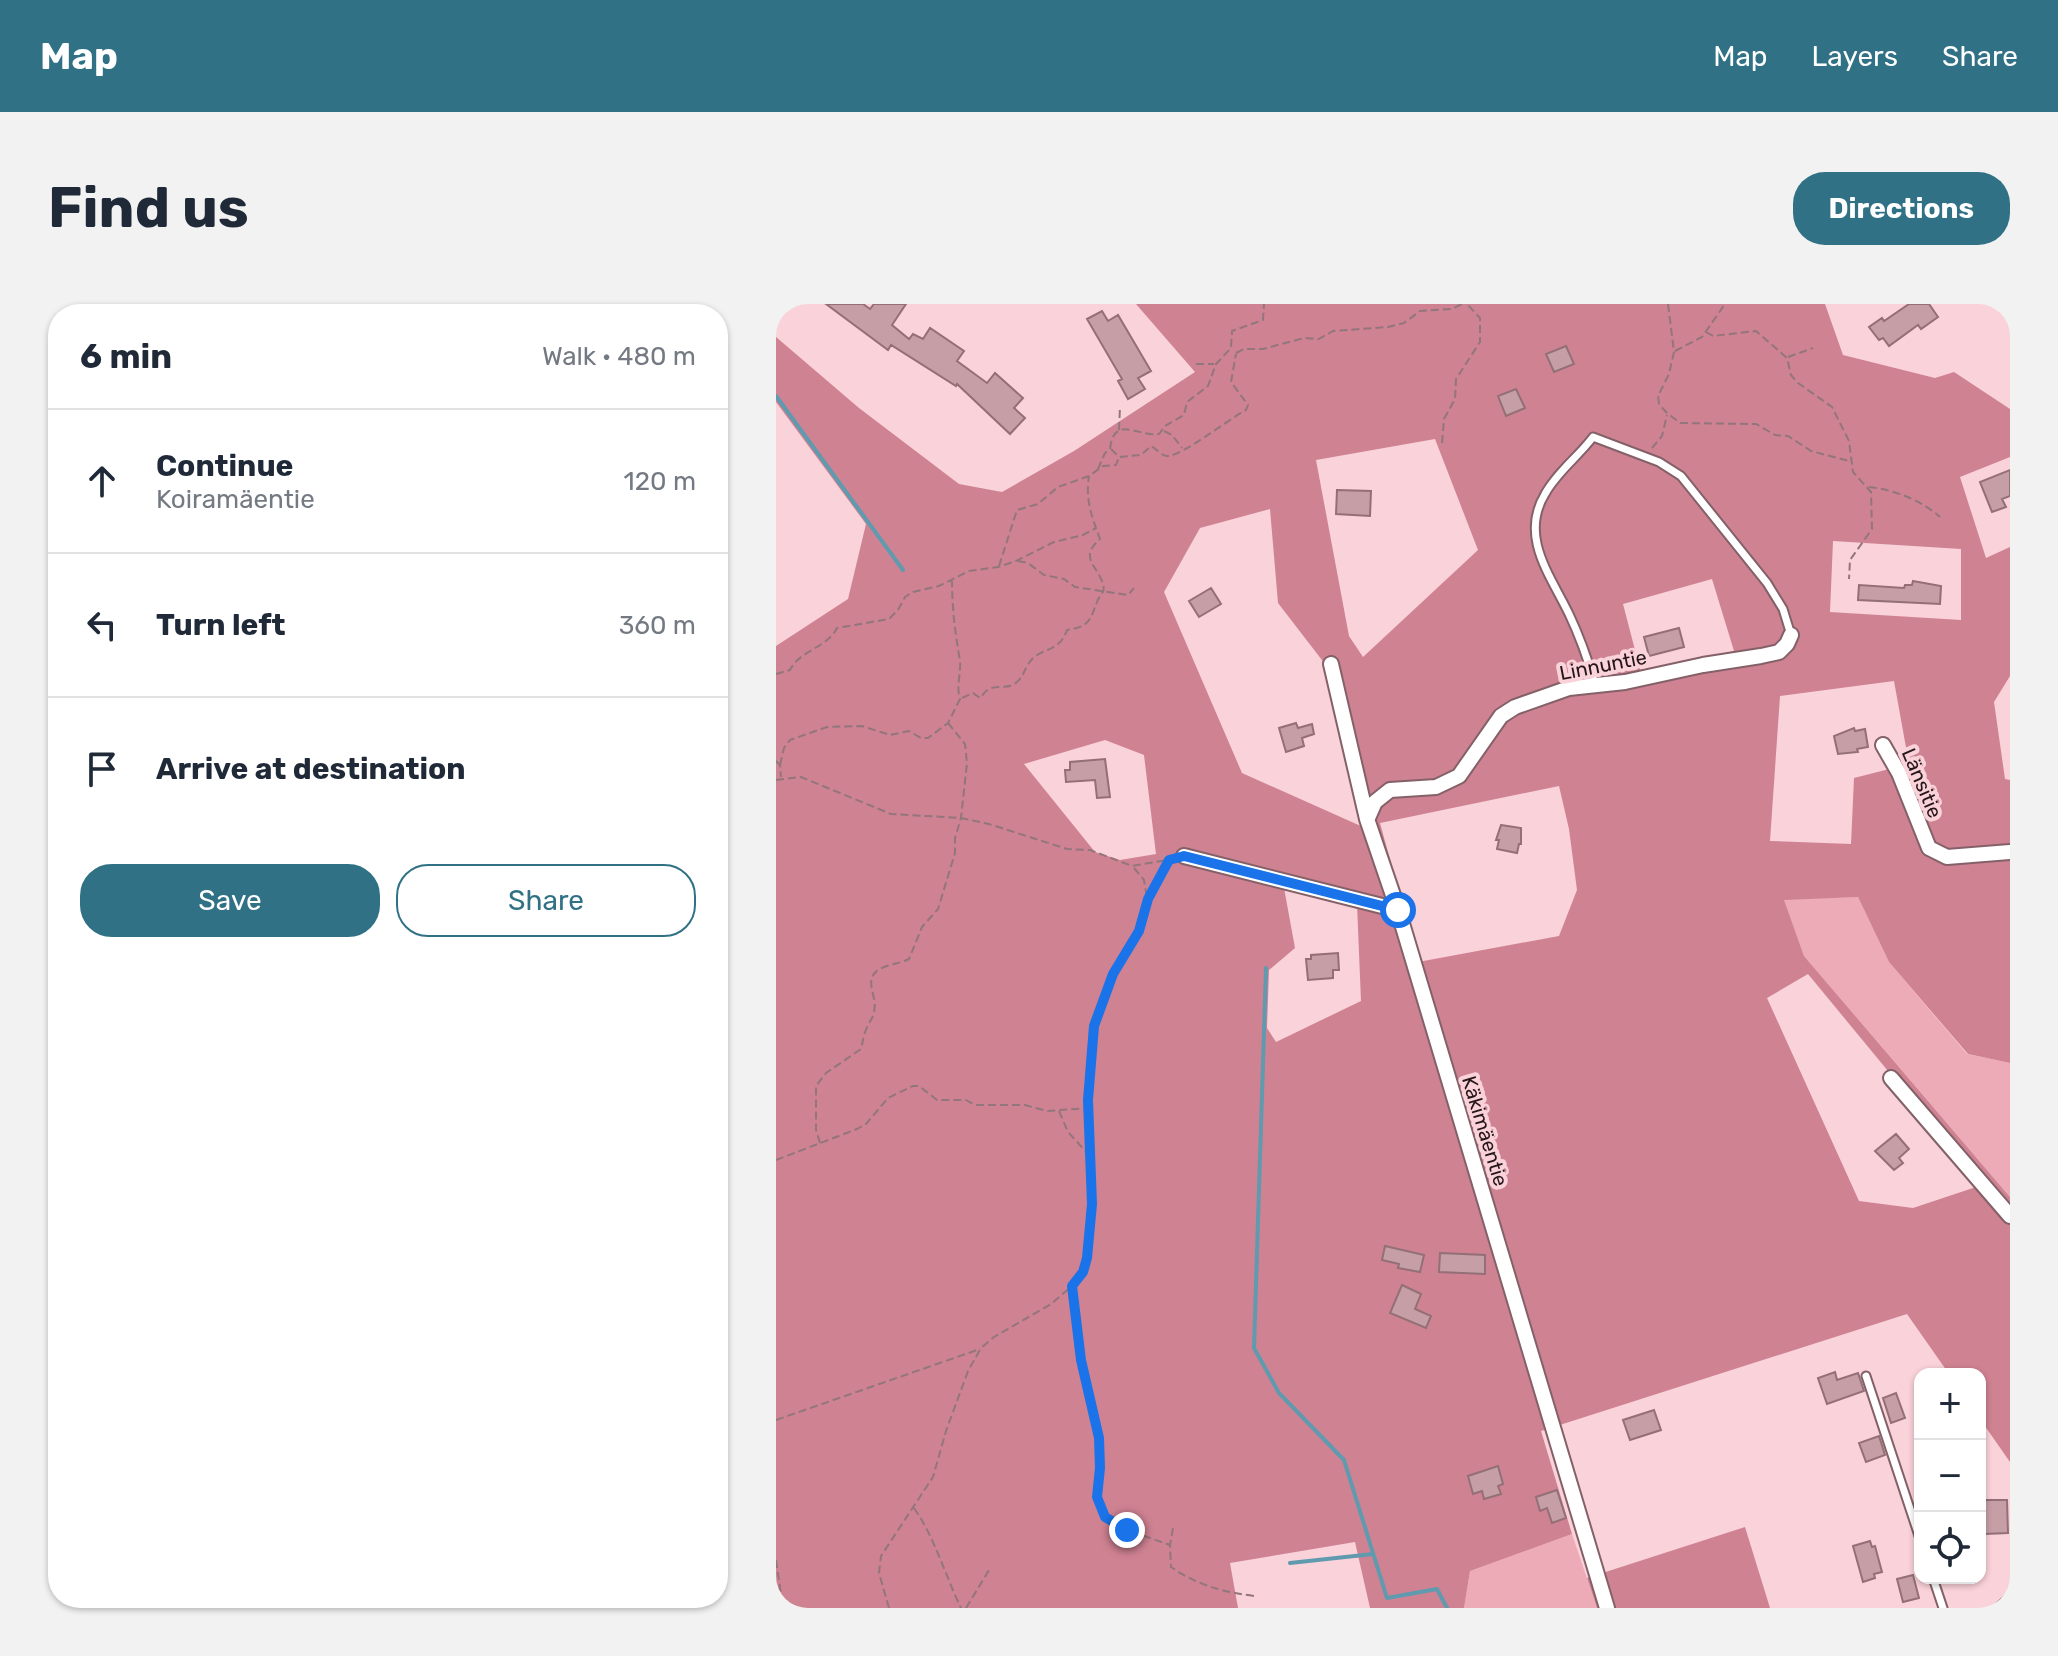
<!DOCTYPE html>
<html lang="en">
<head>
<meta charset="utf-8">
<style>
  :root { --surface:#fff; --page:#f2f2f3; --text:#1f2937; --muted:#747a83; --line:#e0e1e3; --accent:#307185 }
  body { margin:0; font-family:Rubik,sans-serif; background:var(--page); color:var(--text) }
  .controls { position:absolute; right:24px; bottom:24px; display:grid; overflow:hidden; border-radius:16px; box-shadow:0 2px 6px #0004 }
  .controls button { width:72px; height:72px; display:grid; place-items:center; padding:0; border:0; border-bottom:2px solid var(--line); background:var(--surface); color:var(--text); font:40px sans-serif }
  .stop { position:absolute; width:24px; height:24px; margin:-18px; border:6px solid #1a73e8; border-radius:50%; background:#fff }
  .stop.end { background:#1a73e8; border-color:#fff; box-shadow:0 2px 8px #0008 }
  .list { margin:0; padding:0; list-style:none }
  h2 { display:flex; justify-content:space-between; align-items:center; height:104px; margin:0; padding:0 32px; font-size:34px }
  h2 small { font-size:26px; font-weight:400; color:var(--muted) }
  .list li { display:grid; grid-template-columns:52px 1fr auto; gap:24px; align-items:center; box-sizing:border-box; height:144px; padding:0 32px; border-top:2px solid var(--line) }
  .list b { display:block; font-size:30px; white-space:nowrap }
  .list p { margin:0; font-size:26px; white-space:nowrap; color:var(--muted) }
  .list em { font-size:26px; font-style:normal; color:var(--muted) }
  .actions { display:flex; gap:16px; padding:24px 32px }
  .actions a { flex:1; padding:18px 0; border:2px solid var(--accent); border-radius:32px; text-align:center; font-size:28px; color:var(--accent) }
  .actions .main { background:var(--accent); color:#fff }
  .icon { flex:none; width:44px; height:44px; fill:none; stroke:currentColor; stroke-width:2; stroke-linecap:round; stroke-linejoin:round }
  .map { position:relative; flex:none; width:1234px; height:1304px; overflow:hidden; border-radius:32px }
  header { display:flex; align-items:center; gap:48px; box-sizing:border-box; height:112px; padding:0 40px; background:var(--accent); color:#fff }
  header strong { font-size:38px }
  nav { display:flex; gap:44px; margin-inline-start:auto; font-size:28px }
  .intro { display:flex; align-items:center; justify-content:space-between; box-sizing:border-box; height:192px; padding:0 48px }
  h1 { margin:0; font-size:56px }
  .button { padding:20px 36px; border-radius:32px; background:var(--accent); color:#fff; font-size:28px; font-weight:700 }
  main { display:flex; gap:48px; padding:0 48px }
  aside { flex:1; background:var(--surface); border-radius:32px; box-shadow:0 2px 6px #0004 }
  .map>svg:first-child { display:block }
  .green { fill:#edabb8 }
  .forest { fill:#cf8292; fill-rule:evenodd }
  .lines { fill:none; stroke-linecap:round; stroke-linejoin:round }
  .stream { stroke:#5f9aaf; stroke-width:4 }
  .building { fill:#c59fa5; stroke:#936f76; stroke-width:2 }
  .lane-casing { stroke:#846168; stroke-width:11 }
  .street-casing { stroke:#846168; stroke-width:18 }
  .path { stroke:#92767b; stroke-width:2; stroke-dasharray:8 4; stroke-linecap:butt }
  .lane { stroke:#fff; stroke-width:7 }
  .street { stroke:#fff; stroke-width:14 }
  .route { stroke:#1a73e8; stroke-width:10 }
  .labels { text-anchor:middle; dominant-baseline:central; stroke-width:8; stroke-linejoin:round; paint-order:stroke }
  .street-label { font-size:20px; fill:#241619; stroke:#fad2d9 }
</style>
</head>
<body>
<header>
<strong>Map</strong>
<nav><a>Map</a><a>Layers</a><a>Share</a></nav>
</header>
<div class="intro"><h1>Find us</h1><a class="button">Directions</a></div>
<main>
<aside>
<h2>6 min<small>Walk · 480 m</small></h2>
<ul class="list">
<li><svg class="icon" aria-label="ahead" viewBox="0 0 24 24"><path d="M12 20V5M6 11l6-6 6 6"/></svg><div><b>Continue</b><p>Koiramäentie</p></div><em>120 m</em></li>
<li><svg class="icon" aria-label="left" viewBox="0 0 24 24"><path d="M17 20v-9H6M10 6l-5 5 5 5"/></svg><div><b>Turn left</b></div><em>360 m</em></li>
<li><svg class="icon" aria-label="arrive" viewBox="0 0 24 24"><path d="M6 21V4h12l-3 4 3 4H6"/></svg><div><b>Arrive at destination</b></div></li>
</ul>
<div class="actions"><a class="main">Save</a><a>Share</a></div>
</aside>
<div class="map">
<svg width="1234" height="1304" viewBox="0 0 1234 1304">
  <rect width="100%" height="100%" fill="#fad2d9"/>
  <!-- green -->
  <path class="green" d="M1082 593 1113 658 1191 750 1234 759V893L1028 652 1007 595Z
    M796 1230 821 1304H688L694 1267Z"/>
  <!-- forest -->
  <path class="forest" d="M360 0H1049L1067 51 1159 74 1178 68 1234 105V153L1184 173 1210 254 1234 243V372L1218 398 1229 475 1234 476V759L1192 750 1113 658 1082 593 1008 596 1028 652 1234 893V1158L1204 1115V1070H1173L1131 1010 765 1127 796 1230 694 1267 688 1304H594L579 1238 454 1259 462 1304H0V342L72 295 90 220 0 98V33L83 104 183 180 226 188 298 147 419 68ZM659 135 702 246 587 353 573 332 540 156ZM494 205 502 299 549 360 587 523 466 469 388 288 424 224ZM1057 237 1185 245V316L1054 308ZM936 275 958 347 865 369 847 300ZM1118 377 1133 460 1078 474 1075 540 994 537 1004 392ZM329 436 368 451 380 550 344 556 319 548 248 460ZM783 482 793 525 801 586 783 632 642 658 604 519ZM508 584 581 600 585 697 500 738 491 724 493 666 519 644ZM1032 670 1206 881 1137 904 1083 897 991 694Z
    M969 1223 994 1304H821L811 1274Z"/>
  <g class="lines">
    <!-- stream -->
    <path class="stream" d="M0 92 127 266
      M490 664 478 1044 503 1089 568 1156 611 1294 661 1285 671 1304
      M514 1259 597 1250"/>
  </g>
  <!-- building -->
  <path class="building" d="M50 0H87L94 5 98 0H130L116 21 133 35 137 30 147 35 154 24 188 47 181 57 211 79 219 69 247 94 238 104 249 114 234 130 181 80 180 82 115 41 112 46Z
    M1133 0H1153L1162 13 1145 25 1142 21 1113 42 1107 34 1103 36 1093 23 1106 14 1108 17Z
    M326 7 332 17 342 11 375 67 362 74 369 85 352 95 342 77 346 75 311 15Z
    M790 42 798 60 778 68 770 50Z
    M740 85 749 104 730 112 722 92Z
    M1234 166V192L1226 195 1230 203 1216 208 1204 178Z
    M561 186 595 187 594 212 560 210Z
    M1137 277 1165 282 1164 300 1082 296 1083 281 1128 284 1129 281H1136Z
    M435 284 445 300 423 313 413 297Z
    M903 324 908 343 873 352 868 333Z
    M520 419 522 424 536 420 538 430 526 434 528 442 510 448 503 424Z
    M1078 424 1079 427 1089 425 1092 443 1081 445 1082 448 1062 450 1058 432Z
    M329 455 334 493 321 494 319 476 290 478 289 466H294V458Z
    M725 521 745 524V540H743L741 549 721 545 723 536H720Z
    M562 649 563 666H557V674L532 676 530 655H535V651Z
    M1120 830 1133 845 1123 854 1127 859 1118 866 1099 847Z
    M609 942 648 951 644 968 622 964 623 960 606 956Z
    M664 949 709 951V970L663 968Z
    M626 981 645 990 639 1005 655 1012 650 1024 614 1009Z
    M1059 1068 1061 1076 1082 1069 1088 1087 1051 1100 1042 1074Z
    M1120 1089 1129 1114 1115 1119 1107 1094Z
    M878 1106 885 1126 854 1136 847 1116Z
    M1103 1132 1109 1151 1090 1158 1083 1139Z
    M722 1162 727 1180 722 1182 725 1190 708 1195 706 1187 697 1190 692 1172Z
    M781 1186 790 1214 776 1219 771 1204 764 1207 760 1193Z
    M1208 1196H1231L1232 1229 1209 1230Z
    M1094 1237 1096 1243 1099 1242 1106 1268 1098 1270 1099 1274 1087 1278 1077 1242Z
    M1137 1271 1143 1294 1127 1298 1121 1275Z"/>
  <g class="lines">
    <defs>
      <path id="lane" d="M819 380C812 356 804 333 793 310 775 272 743 233 769 190 781 168 802 153 817 133L883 158 905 172 991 279 1007 305 1015 331
        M1090 1072 1144 1235
        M1157 1274 1167 1304"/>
      <path id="street" d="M555 360 591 515 622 606 831 1304
        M1107 441 1123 469 1153 544 1171 553 1234 548
        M592 514 599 498 614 486 660 483 683 472 725 412 739 403 793 384 849 378 927 361 985 352 1003 348 1011 340 1015 331
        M408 552 622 606
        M1115 774 1234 912
        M1227 1304 1234 1298"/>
    </defs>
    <!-- lane casing -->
    <use href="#lane" class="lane-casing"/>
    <!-- street casing -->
    <use href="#street" class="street-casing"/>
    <!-- path -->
    <path class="path" d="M892 0 898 48 893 70 882 92 883 100 891 109 904 119 980 120 999 131 1012 132 1035 147 1073 157
      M930 28 937 32 980 27 1011 54 1015 71 1022 79 1056 103 1073 137 1077 168 1095 188 1096 225 1074 256 1073 275
      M899 47 926 33 949 0
      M460 49 468 45H487L528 34 543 35 557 27 612 23 628 19 644 7 676 5 686 0
      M1012 53 1037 44
      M420 60H438
      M343 126 344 103
      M388 127 396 131 406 144
      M666 139 668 115 679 95 680 75 704 38V14L691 0
      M876 144 886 132 891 111
      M335 145 343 153 365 151 375 142C381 145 385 152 391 152 405 153 454 114 470 106L472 101 455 78 460 50
      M322 165 329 149 334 145C338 110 362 133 383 130L389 122 408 111 411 98 432 82 440 60 455 44 456 27 487 16 488 0
      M1093 183C1119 186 1145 196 1164 213
      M242 257 252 259 268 271 288 275 299 283 352 291 358 284
      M223 262 241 206 262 200 282 183 313 172 327 162 340 161 343 153
      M0 370 14 366C24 346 51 344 61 324L113 315 122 306 129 293 137 288 163 282 193 267 222 263 240 257 278 238 307 231 320 224
      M186 394 197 389 204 394C207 391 209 387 213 385 221 381 231 385 238 380 248 374 247 367 253 359 263 343 283 350 291 326 314 322 313 318 321 298 323 291 330 289 327 280 322 262 302 254 324 235 316 213 309 196 313 172
      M0 457 4 461 5 473
      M4 461 8 444 14 436 51 423 86 422 114 431 133 427 145 434H152L172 419 184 395C180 382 185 371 184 357 179 328 176 305 176 274
      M0 476 25 473 115 510 185 514 213 520 291 545 314 546 356 562 391 556
      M358 564 368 576 371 594
      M283 807 292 828 313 851
      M44 839 40 826V782L50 769 85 745C87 738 87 732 90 726 92 719 97 715 98 708 102 692 87 677 102 666 112 660 123 660 133 655L146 623 162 605 179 549V534L185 514 191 459 189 440 172 419
      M0 856 81 825 90 820 112 794 137 782H143L161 796H190L199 801H249L271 807 312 804
      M296 984 305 1056 323 1134 324 1164 321 1193 329 1213 351 1226 394 1241
      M0 1116 204 1045
      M138 1204C159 1234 169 1271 185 1304
      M397 1224 394 1241 395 1263C421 1281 447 1288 478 1292
      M0 1256 7 1304
      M113 1304 103 1269 105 1252 157 1173 170 1127 192 1067 205 1044 218 1033 275 1000 296 982 307 968 316 900 312 796 318 722 337 670 363 627 372 595 393 556
      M190 1304 213 1266"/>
    <!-- lane -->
    <use href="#lane" class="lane"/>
    <!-- street -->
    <use href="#street" class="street"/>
  </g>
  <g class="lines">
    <!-- route -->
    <path class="route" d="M351 1226 329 1213 321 1193 324 1164 323 1134 305 1056 296 982 307 968 311 954 316 900 312 796 318 722 337 670 363 627 372 595 393 556 408 552 622 606"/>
  </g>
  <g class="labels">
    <!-- street labels -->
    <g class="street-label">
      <text transform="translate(827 361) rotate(-11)">Linnuntie</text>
      <text transform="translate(1146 479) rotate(67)">Länsitie</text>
      <text transform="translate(709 827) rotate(73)">Käkimäentie</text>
    </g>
  </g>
</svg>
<div class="controls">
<button>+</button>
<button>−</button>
<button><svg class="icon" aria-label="locate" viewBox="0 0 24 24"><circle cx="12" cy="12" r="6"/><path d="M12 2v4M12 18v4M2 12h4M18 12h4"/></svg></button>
</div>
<div class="stop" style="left:622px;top:606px"></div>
<div class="stop end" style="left:351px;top:1226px"></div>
</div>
</main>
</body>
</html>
